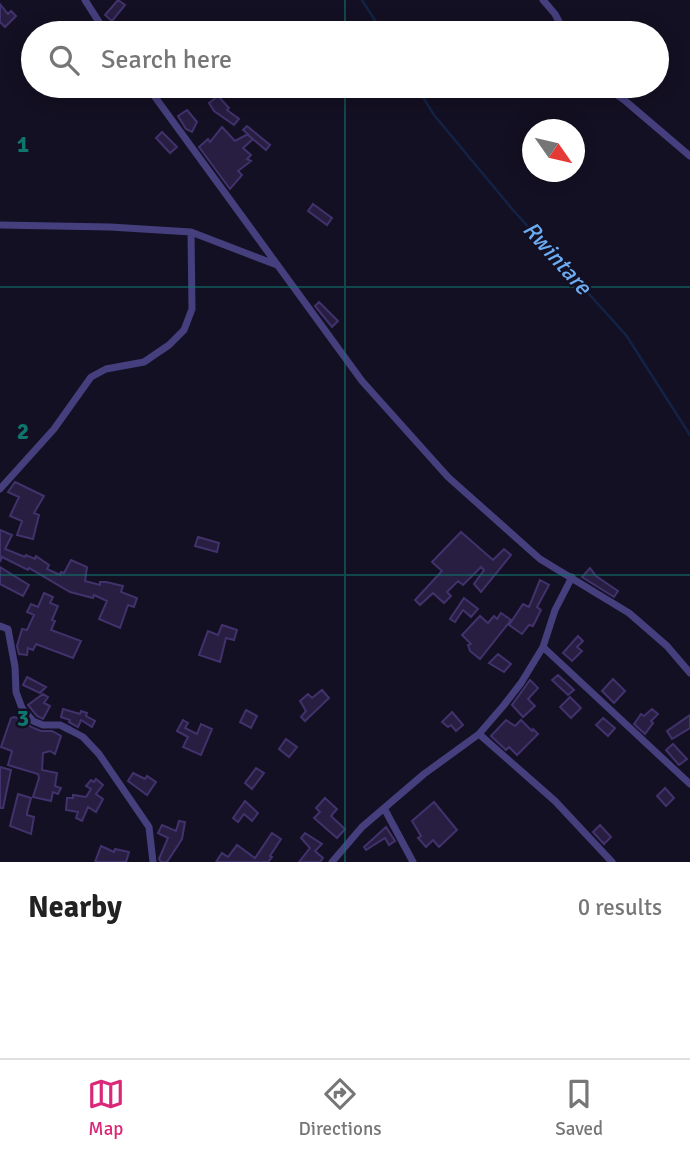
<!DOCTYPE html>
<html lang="en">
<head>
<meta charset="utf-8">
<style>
  :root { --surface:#fff; --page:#f2f2f2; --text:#222; --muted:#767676; --line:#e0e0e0; --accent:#db2777 }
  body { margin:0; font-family:Signika,sans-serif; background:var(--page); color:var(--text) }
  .compass { position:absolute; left:522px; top:119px; width:63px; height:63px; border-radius:50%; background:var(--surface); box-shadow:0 4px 18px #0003; rotate:124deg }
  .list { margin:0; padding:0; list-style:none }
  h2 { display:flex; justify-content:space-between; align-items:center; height:91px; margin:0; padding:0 28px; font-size:30px }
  h2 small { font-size:23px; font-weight:400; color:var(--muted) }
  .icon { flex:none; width:38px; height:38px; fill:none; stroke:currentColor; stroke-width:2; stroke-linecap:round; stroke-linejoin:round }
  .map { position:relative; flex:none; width:690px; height:862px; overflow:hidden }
  .search { position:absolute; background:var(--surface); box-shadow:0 4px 18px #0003; left:21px; right:21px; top:21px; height:77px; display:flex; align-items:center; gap:18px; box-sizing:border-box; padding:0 24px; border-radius:38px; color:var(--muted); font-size:26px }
  .sheet { height:196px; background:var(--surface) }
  nav { display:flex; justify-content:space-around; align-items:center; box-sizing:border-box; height:98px; border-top:2px solid var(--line); background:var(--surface); font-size:19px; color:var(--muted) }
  nav a { display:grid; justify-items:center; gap:4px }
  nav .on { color:var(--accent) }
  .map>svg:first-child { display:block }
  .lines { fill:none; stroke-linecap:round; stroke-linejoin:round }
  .stream { stroke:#122345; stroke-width:2.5 }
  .building { fill:#271e42; stroke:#41326c; stroke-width:2 }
  .street { stroke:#453f7e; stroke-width:7 }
  .grid { fill:none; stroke:#0f766e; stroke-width:2; stroke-opacity:0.55 }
  .labels { text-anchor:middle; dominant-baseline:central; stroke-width:5; stroke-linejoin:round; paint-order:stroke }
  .water-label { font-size:23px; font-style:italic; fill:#6cacf3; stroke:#141023 }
  .grid-label { font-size:23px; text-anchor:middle; font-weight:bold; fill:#0f766e; stroke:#141023; stroke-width:5; stroke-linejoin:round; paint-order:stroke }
</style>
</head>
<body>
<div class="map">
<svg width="690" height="862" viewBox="0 0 690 862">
  <rect width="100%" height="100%" fill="#141023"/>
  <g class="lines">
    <!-- stream -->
    <path class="stream" d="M362 0 383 33
      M416 86 434 115 513 210 626 335 690 435"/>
  </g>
  <!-- building -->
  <path class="building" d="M118 0 125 5 112 21 105 15Z
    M0 4 8 14 11 11 16 16 5 27 0 22Z
    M218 96 229 108 227 110 239 119 234 125 214 111 209 103Z
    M187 110 197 122 192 132 186 129 178 116Z
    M247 126 270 145 266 150 248 135 253 139 243 148 251 155 247 159 251 161 238 171 242 175 230 189 199 147 208 139 210 142 222 127 235 141 248 134 243 130Z
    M162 132 177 147 170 153 156 138Z
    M313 204 332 218 327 225 308 211Z
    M319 302 338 321 332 327 315 306Z
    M15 482 44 496 34 513 39 515 33 539 17 535 22 521 10 516 19 497 8 492Z
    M0 530 12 535 5 549 25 557 26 555 35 559 36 556 49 565 47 569 60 575 61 572 64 573 71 560 87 567 85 581 100 585V582H106L123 586 121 592 137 598 134 607 128 605 120 628 99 619 107 601 94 595 93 598 70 592 29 568 28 570 2 557 0 562Z
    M461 532 493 560 504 549 511 555 481 592 474 584 484 570 481 567 463 585 458 581 447 592 451 596 444 603 433 593 420 605 415 600 442 571 432 562Z
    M198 537 219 543 217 552 195 546Z
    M0 567 29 585 23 596 0 584Z
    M590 568 596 576 618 591 614 597 582 577Z
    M540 580 549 585 537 607 541 610 533 626 529 625 522 634 509 625 523 604 529 607Z
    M44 593 53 597 50 603 58 606 52 620 55 621 51 630 81 641 73 658 36 644 33 650 28 648 27 655 19 654 17 646 22 629 27 630 34 615 27 612 31 604 38 607Z
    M464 598 478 609 471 617 463 610 455 622 450 619Z
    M501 613 511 620 480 659 470 651 468 645 471 644 462 635 480 616 488 623 494 616 497 619Z
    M222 625 237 630 234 640 226 638 220 662 199 655 208 631 218 635Z
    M578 636 583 641 577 647 582 651 572 661 563 653Z
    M498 654 511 664 504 672 489 663Z
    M558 675 574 690 568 695 552 680Z
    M27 677 46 687 40 693 23 685Z
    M613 679 625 691 614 703 602 691Z
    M530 680 538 688 528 699 535 706 523 717 512 705Z
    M322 690 329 698 305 721 301 717 306 711 300 701 308 694 312 698Z
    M43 694 48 697 44 703 50 706 43 719 37 716 28 705Z
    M570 697 581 708 571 718 560 707Z
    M63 709 80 714 81 711 87 713 86 716 95 721 92 727 81 720 78 727 69 722 70 720 61 717Z
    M652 709 658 714 651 721 653 723 645 734 634 724 641 714 644 716Z
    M246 710 257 716 251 728 240 722Z
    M452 712 463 725 456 731 451 725 448 727 442 722Z
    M690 715V728L672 739 667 731Z
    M14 717 24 720 31 727 41 731H52L61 736 55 754 50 751 43 753 42 770 57 773 55 786 61 788 58 794 53 792 51 801 33 797 39 778 38 774 8 765 12 751 1 747 11 718Z
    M603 718 615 728 608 736 596 725Z
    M183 720 188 723 185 728 197 734 201 724 212 729 201 755 183 747 188 737 177 731Z
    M506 720 515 726 521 720 532 731 533 729 538 734 517 755 509 747 506 750 491 736Z
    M286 739 297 747 289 757 279 749Z
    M673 744 687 759 679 765 666 750Z
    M0 767 11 770 3 808H0Z
    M256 768 264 773 252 789 245 783Z
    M133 773 145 779 147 776 156 782 147 795 128 781Z
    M96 779 103 785 96 794 103 799 96 812 88 807 82 821 76 818 78 812 66 810 67 798H73V795L86 797 91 789 86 786 91 780 94 782Z
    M665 788 674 798 666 806 657 796Z
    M18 794 31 798 27 813V815L34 817 31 834 10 826Z
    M325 798 337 809 331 816 345 829 337 838 314 818 320 812 316 808Z
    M245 801 258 813 252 821 244 814 238 822 233 818Z
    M434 802 457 830 439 847 433 840 426 847 418 838 421 836 412 821Z
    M179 821 185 822 182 839 167 862H161L159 859 168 838 158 833 162 825 176 831Z
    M600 825 611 837 604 844 593 832Z
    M386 827 395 841 389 845 385 838 366 850 364 847Z
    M272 833 281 839 270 856 272 857 268 862H216L222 853 228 857 237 845 255 858Z
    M305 833 322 844 315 851 323 858 320 862H299L310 848 301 838Z
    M101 846 114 852 115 849 129 852 126 862H95Z"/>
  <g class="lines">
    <!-- street -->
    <path class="street" d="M85 0 106 33
      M543 0 555 14 565 33
      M147 86 362 381 448 477 540 559 629 613 667 646 690 673
      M604 86 623 99 690 156
      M0 225 110 227 191 232 277 265
      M0 489 54 429 91 377 106 369 144 362 169 345 184 330 192 309 191 232
      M0 626 8 629 15 667 16 692 22 708 33 721 43 725H60L70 730 83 737 99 754 149 827 153 862
      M543 647 690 784
      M479 734 555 801 612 862
      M384 808 413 862
      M332 862 362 827 424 774 479 734 504 705 521 683 543 647 555 610 572 577"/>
  </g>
  <!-- grid -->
  <path class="grid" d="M345 0V33M345 86V862M0 287H690M0 575H690"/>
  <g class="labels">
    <!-- water labels -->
    <g class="water-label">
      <text transform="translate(557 258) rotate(48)">Rwintare</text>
    </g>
  </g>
  <g class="grid-label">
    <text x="23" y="152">1</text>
    <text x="23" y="439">2</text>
    <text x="23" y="726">3</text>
  </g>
</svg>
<svg class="compass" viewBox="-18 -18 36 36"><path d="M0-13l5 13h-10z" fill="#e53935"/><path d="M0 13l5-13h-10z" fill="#767676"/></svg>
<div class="search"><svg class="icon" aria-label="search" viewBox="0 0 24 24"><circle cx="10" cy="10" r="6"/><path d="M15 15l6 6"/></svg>Search here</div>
</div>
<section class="sheet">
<h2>Nearby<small>0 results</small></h2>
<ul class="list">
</ul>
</section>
<nav>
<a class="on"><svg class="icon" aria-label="map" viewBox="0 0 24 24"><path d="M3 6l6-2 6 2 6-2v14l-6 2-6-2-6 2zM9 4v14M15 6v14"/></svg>Map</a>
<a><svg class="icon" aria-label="directions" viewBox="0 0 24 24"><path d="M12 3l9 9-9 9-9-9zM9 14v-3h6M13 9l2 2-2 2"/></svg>Directions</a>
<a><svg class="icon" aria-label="saved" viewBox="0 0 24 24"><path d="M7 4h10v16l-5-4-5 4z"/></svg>Saved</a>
</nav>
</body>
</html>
